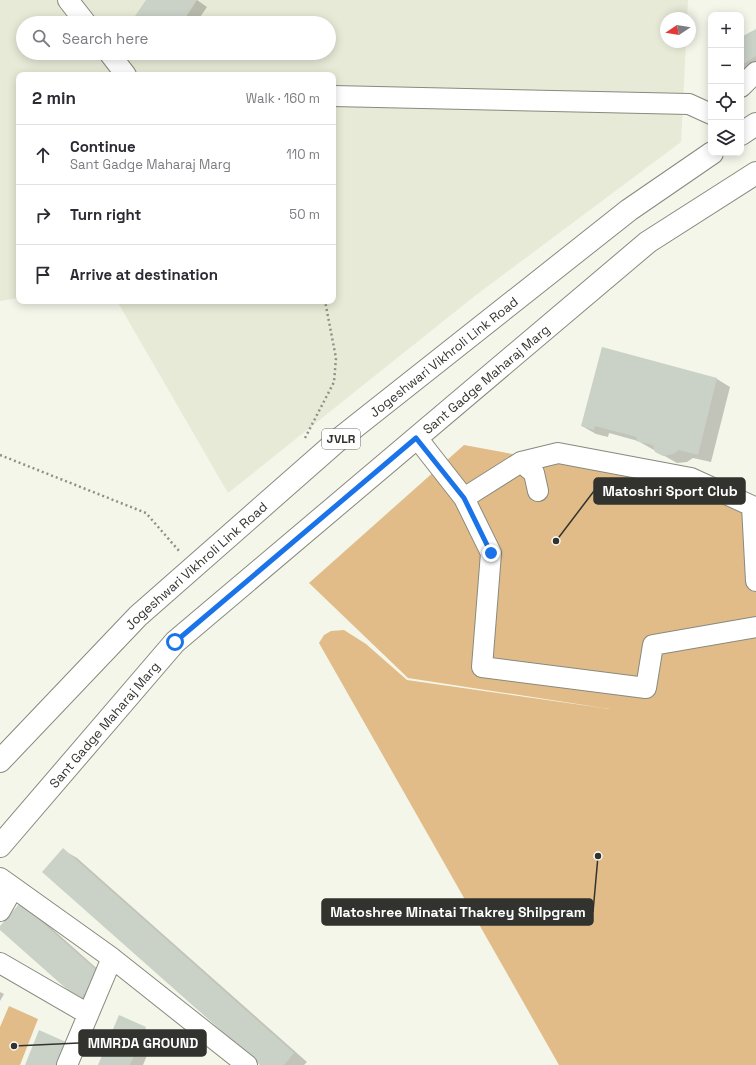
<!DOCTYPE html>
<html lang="en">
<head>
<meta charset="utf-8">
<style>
  :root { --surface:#fff; --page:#f2f2f3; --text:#2b2b33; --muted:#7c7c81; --line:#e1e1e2 }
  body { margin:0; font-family:"Space Grotesk",sans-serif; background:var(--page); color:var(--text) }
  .controls { position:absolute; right:12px; top:12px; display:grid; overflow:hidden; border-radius:8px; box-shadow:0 2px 10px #0003 }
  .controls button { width:36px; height:36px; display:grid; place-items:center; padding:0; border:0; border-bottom:1px solid var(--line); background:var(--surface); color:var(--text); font:20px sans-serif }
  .compass { position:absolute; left:660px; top:12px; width:36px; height:36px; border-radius:50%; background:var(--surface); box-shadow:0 2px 10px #0003; rotate:258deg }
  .stop { position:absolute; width:12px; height:12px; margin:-9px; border:3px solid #1a73e8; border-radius:50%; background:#fff }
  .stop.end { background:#1a73e8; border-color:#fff; box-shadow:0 1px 4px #0008 }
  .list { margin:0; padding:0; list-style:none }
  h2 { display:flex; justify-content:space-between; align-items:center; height:52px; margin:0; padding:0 16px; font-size:17px }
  h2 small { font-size:13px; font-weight:400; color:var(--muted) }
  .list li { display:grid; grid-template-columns:26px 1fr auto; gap:12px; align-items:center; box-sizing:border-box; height:60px; padding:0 16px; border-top:1px solid var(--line) }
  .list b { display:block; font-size:15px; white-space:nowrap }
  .list p { margin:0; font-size:13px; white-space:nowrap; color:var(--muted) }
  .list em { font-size:13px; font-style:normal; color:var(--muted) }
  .icon { flex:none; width:22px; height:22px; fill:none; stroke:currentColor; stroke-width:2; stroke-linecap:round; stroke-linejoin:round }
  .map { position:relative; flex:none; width:756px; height:1065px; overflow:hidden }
  .search { position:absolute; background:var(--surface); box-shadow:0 2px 10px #0003; left:16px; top:16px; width:320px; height:44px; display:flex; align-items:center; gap:10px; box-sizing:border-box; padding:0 14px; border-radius:22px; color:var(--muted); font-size:15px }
  .panel { position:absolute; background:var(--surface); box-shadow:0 2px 10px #0003; left:16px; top:72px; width:320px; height:232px; border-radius:8px }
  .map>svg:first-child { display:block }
  .built { fill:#e6ead6; fill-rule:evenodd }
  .green { fill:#e2bc88 }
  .shadow { fill:#0003 }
  .building { fill:#cad2c7 }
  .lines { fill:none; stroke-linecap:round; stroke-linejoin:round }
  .minor-casing { stroke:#878a7e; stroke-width:22 }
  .major-casing { stroke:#878a7e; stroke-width:24 }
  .path { stroke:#8f9188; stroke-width:2.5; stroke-dasharray:2 3; stroke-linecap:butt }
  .minor { stroke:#fff; stroke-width:20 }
  .major { stroke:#fff; stroke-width:22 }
  .route { stroke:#1a73e8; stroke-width:5 }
  .labels { text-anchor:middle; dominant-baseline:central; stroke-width:3; stroke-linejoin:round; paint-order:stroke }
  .shield { fill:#fff; stroke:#70706d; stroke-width:1 }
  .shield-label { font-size:12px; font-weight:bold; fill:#32332e }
  .street-label { font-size:13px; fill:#32332e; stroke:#fff }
  .leader { fill:none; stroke:#32332e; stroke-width:1.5 }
  .callout-dot { fill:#32332e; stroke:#fff; stroke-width:1.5 }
  .callout { fill:#32332e; stroke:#32332e; stroke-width:1.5 }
  .callout-label { font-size:14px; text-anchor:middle; font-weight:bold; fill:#fff }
</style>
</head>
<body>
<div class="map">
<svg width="756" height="1065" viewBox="0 0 756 1065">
  <rect width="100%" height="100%" fill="#f3f6e9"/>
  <!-- built -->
  <path class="built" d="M0 0H688L687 18H666V42H686L681 142 476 295 228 493 117 301H333V75H19V298L0 301ZM23 23H329V53H23Z"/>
  <!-- green -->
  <path class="green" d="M464 445 756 499V1065H559L319 643 324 635 331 631 344 630 366 644 407 680 610 709 408 678 309 583Z
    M9 1006 38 1019 20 1065H0V1027Z"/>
  <!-- shadow -->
  <path class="shadow" d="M147 0H197L207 7 196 23H140Z
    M756 30V71L748 76 741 72V38Z
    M602 349 717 379 730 387 711 462 693 458 687 462 677 463 638 441 609 433 608 437 596 434 582 426Z
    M63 850 77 858 307 1062 304 1065H261Z
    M31 910 111 981 89 1005 79 999 0 929Z
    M0 992 4 994 0 1001Z
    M120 1017 156 1034 143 1065H99Z"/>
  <!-- building -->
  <path class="building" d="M146 0H197L182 23H139L133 19Z
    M756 29V56L741 65V37Z
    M602 347 717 378 698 455 679 450 673 454 663 456 655 452 653 445 636 441 637 437 595 426 594 430 581 426Z
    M63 848 294 1053 284 1065H260L42 872Z
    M20 903 101 974 79 1000 0 930V926Z
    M119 1015 146 1027 130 1065H98Z
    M39 1030 66 1042 57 1065H25Z"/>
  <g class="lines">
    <defs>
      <path id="minor" d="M68 0 86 23
        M109 53 126 75
        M741 87 756 72
        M333 96 689 104 711 114
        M417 438 464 498 491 553 482 667 646 688 653 645 756 627
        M521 462 534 473 538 491
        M464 498 521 462 558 453 691 478 752 506 756 581
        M0 878 112 958 247 1065
        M0 911 13 888
        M0 963 88 1014
        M67 1065 112 958"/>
      <g id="major">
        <path d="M741 134 756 124"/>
        <path id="s1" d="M0 761 138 616 337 441 629 210 712 153"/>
        <path id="s2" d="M0 846 175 642 648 242 756 173"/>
      </g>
    </defs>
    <!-- minor casing -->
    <use href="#minor" class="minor-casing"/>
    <!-- major casing -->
    <use href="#major" class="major-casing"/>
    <!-- path -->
    <path class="path" d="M305 438 334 382 336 358 325 301
      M0 455 146 513 180 552"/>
    <!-- minor -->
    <use href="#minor" class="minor"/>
    <!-- major -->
    <use href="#major" class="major"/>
  </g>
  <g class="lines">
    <!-- route -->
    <path class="route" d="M175 642 416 438 464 498 491 553"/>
  </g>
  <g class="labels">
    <!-- shield labels -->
    <rect class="shield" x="322" y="429" width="38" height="20" rx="3"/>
    <g class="shield-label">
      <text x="341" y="439">JVLR</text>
    </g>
    <!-- street labels -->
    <g class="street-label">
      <text stroke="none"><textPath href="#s1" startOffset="601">Jogeshwari Vikhroli Link Road</textPath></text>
      <text stroke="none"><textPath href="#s2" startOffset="676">Sant Gadge Maharaj Marg</textPath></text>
      <text stroke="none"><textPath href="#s1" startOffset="277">Jogeshwari Vikhroli Link Road</textPath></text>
      <text stroke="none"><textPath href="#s2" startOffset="160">Sant Gadge Maharaj Marg</textPath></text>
    </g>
  </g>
  <!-- callouts -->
  <path class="leader" d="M556 541L594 491M598 856L593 912M14 1046L79 1043"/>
  <g class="callout-dot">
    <circle cx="556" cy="541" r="4"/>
    <circle cx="598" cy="856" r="4"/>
    <circle cx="14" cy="1046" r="4"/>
  </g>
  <g class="callout">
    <rect x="594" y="478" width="151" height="26" rx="4"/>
    <rect x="322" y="899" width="271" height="26" rx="4"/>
    <rect x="79" y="1030" width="127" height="26" rx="4"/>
  </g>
  <g class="callout-label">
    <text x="670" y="496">Matoshri Sport Club</text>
    <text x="458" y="917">Matoshree Minatai Thakrey Shilpgram</text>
    <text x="143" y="1048">MMRDA GROUND</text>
  </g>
</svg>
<div class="controls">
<button>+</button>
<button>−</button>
<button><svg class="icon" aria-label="locate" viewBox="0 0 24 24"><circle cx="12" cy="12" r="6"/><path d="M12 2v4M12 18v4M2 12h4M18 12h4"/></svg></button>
<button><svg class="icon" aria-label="layers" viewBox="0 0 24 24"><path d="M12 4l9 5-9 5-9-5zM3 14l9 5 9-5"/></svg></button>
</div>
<svg class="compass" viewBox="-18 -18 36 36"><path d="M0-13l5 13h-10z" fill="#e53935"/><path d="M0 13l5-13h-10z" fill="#7c7c81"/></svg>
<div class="stop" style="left:175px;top:642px"></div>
<div class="stop end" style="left:491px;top:553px"></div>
<div class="search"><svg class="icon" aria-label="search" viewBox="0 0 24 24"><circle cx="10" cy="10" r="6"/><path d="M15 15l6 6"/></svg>Search here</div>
<section class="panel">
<h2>2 min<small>Walk · 160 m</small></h2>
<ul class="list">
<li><svg class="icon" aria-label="ahead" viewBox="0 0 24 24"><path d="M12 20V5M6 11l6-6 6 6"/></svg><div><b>Continue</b><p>Sant Gadge Maharaj Marg</p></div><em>110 m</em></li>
<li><svg class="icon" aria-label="right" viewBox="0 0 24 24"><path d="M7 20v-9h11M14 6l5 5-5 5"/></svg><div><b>Turn right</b></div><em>50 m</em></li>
<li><svg class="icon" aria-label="arrive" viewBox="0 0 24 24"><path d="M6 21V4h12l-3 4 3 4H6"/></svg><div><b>Arrive at destination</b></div></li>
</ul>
</section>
</div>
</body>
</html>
